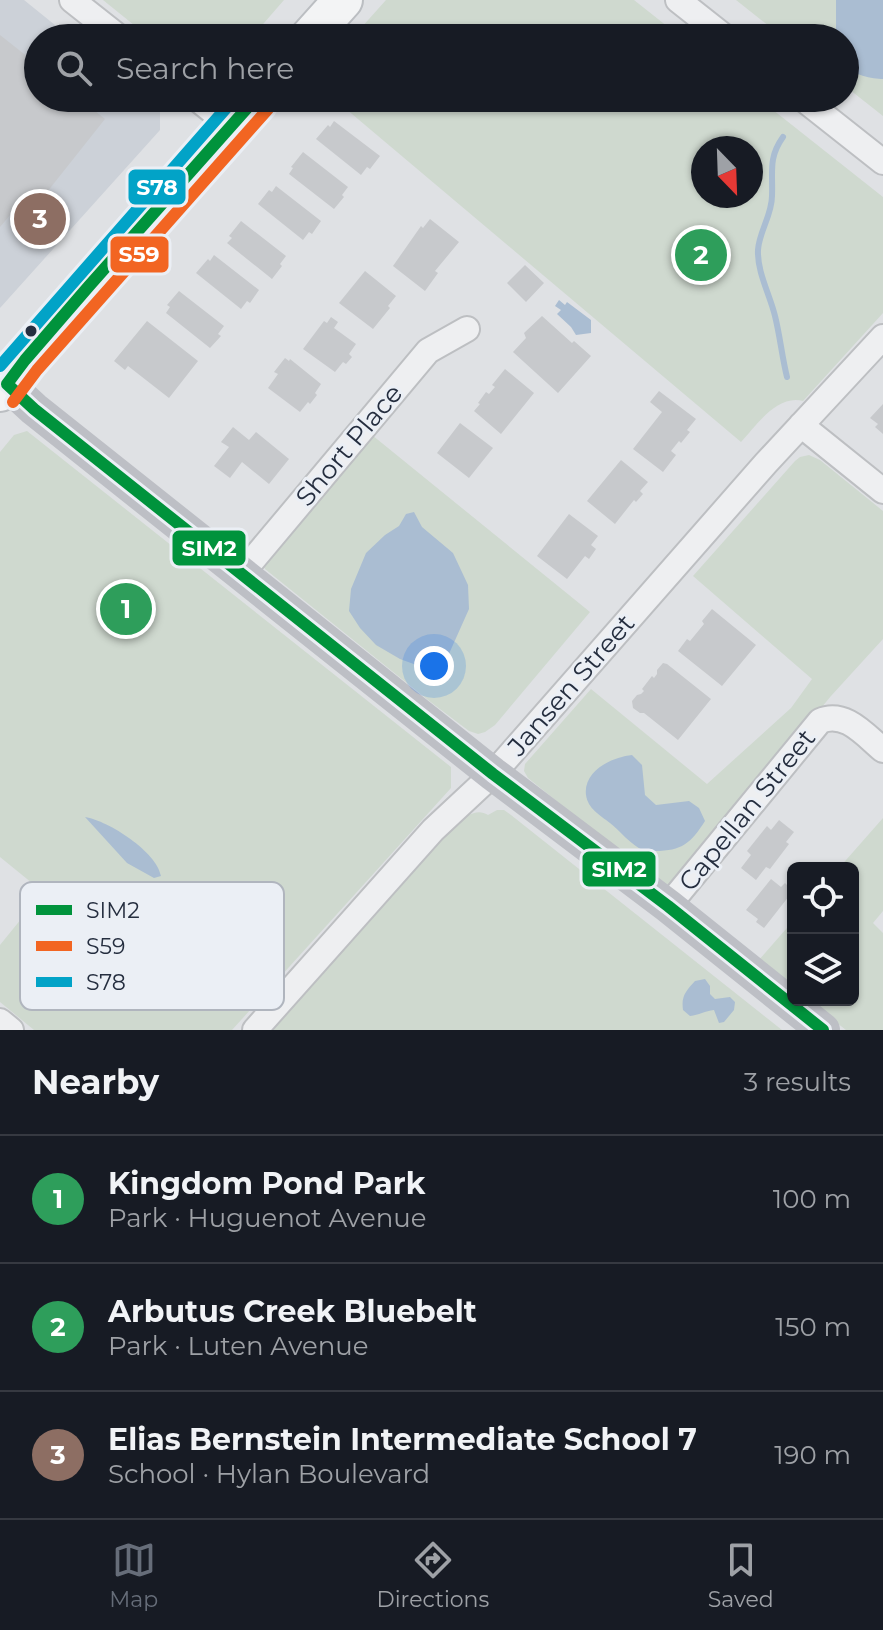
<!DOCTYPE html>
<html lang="en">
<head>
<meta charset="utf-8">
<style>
  :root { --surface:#171b24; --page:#20242c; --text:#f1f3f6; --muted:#9ea1a6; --line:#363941; --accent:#666d79 }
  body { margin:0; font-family:Montserrat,sans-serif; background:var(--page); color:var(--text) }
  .controls { position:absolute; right:24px; bottom:24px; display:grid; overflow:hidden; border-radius:12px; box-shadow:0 2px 6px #0004 }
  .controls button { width:72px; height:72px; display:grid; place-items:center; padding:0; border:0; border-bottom:2px solid var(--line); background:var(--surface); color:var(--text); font:40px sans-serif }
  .compass { position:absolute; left:691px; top:136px; width:72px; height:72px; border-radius:50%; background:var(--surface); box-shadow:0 2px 6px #0004; rotate:157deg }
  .you { position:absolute; left:434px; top:666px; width:28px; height:28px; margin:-20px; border:6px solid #fff; border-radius:50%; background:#1a73e8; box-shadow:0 0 0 12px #1a73e833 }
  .badge { display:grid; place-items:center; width:52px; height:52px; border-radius:50%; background:var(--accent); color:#fff; font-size:26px; font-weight:700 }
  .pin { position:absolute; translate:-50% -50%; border:4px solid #fff; box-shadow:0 2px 8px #0006 }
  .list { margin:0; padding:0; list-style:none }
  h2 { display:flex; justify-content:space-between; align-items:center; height:104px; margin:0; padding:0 32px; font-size:34px }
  h2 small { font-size:26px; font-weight:400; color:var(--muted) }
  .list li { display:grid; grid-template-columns:52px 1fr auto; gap:24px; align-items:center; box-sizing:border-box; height:128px; padding:0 32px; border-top:2px solid var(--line) }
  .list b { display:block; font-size:30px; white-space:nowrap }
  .list p { margin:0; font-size:26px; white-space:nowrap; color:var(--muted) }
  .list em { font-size:26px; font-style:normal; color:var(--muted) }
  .icon { flex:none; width:44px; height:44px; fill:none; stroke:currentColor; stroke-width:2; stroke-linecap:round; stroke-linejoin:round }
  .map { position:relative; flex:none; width:883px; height:1030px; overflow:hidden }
  .search { position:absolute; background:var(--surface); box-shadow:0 2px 6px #0004; left:24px; right:24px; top:24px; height:88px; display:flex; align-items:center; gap:20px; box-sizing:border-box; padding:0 28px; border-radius:44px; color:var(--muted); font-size:30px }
  .sheet { height:488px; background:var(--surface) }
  nav { display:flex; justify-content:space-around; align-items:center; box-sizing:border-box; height:112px; border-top:2px solid var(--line); background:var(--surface); font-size:22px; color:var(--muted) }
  nav a { display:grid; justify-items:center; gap:4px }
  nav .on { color:var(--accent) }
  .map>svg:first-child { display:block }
  .built { fill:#ccd1d8 }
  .green { fill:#cfd9cf; fill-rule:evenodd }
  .water { fill:#aabdd2 }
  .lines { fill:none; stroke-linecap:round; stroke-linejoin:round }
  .stream { stroke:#aabdd2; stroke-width:6 }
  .building { fill:#c7c9cc }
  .street-casing { stroke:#bdbfc2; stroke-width:28 }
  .primary-casing { stroke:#bbbec2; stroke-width:42 }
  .street { stroke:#eeeff1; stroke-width:24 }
  .secondary { stroke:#bdbfc5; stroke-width:34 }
  .primary { stroke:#f3f4f5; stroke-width:38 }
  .bus-1-casing { stroke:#ebeff5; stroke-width:18 }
  .bus-2-casing { stroke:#ebeff5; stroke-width:18 }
  .bus-3-casing { stroke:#ebeff5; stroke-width:18 }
  .bus-1 { stroke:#00933c; stroke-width:12 }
  .bus-2 { stroke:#f26522; stroke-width:12 }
  .bus-3 { stroke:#02a3c7; stroke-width:12 }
  .bus-dot { fill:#252e3f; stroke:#ebeff5; stroke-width:3 }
  .labels { text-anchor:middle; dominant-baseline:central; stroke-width:6; stroke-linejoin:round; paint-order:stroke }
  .street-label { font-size:26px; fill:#252e3f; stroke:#ebeff5 }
  .key { fill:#ebeff5; stroke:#b0b5be; stroke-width:2 }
  .key-label { font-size:22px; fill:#252e3f }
  .line-badge { stroke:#ebeff5; stroke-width:3 }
  .badge-label { font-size:22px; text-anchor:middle; font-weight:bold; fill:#fff }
</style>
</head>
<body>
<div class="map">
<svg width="883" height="1030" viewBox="0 0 883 1030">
  <rect width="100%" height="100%" fill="#dfe1e4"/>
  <!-- built -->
  <path class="built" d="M0 0H24L71 38H38V98H146L160 109V130L0 308Z"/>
  <!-- green -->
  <path class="green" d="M103 0H284L251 38H150Z
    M386 0H634L682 38H352Z
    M736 0H883V116L845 86V38H784Z
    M333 98H758L883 197V313L803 401C777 394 756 426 741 442ZM703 148H751V196H703Z
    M27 431 451 767V788L232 1030H34L0 1002V945L43 892 0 857V452L14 435Z
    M372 435 590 612 495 725 485 732 478 734 469 731 428 700 265 569 263 564Z
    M809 455 820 460 883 511V639L831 696 681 877C673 883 670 887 660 884L528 778 524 771 525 764 591 689 707 784 791 708 812 679 693 576 795 461 800 457Z
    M497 810H504L511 815 782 1030H270L456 822C467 816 477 808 488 815Z
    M883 818V911L873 923 883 933V1030H846L808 1000H853V868H839Z
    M793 921V988L758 961Z"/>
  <!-- water -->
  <path class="water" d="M836 0H883V79C873 79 851 75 846 65 843 59 845 45 845 38H837L836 35Z
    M559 300 565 305 567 302 591 320V333L576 335 571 327 557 314 561 310 555 306Z
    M414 512 422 527 453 553 468 585 469 609 448 656 441 665 430 670 400 659 376 645 360 628 349 611 351 589 366 553 385 535 399 526 406 514Z
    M632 755 642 765 645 795 656 805 689 801 699 808 705 821C691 843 682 851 655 851 654 851 644 851 643 850 632 846 619 830 610 823 600 815 588 809 586 795 583 771 612 757 632 755Z
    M85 817C109 821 157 852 161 876L154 878 127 863Z
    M705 979 710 986V994L715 999 730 997 735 1002 734 1010 724 1022 719 1023 714 1010C705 1011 699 1015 690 1016L683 1010C681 996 686 991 695 981Z"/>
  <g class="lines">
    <!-- stream -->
    <path class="stream" d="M783 137C768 158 773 172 772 196 772 215 759 232 758 250 757 272 770 295 775 316 780 336 782 357 787 377"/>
  </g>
  <!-- building -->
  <path class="building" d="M0 35 38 65V98H79L105 119 32 211 21 202 0 227Z
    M334 121 380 156 370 169 367 167 361 175 316 139 328 125 330 127Z
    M303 152 348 187 342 195 344 197 334 209 289 174 293 168 291 167Z
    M276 186 321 221 312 234 309 232 303 240 258 204 269 190 272 192Z
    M430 219 459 242 435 271 438 273 425 291 393 266 421 226 423 228Z
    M241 221 286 256 280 264 282 266 272 279 227 243 232 238 229 236Z
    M214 255 259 290 250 303 247 301 241 309 196 273 208 259 210 261Z
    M525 265 544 283 526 302 507 283Z
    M365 271 396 296 388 306 390 308 373 329 339 303Z
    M179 291 224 326 218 334 221 336 210 348 166 313 170 307 167 305Z
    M542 316 572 343 574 341 591 356 558 393 513 352 526 338 524 333Z
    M331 317 338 322 334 328 356 344 349 354 352 357 346 364 343 362 335 372 303 349 324 321 327 323Z
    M147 321 198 361 169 398 128 366 125 370 114 361Z
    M285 358 289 361 290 359 321 384 315 393 317 395 310 404 308 402 300 412 268 388 278 374 274 372Z
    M505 369 534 393 501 434 474 411 480 404 478 403 486 392 489 394 495 387 492 385Z
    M659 391 696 419 687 430 690 432 681 443 679 441 671 451 676 455 663 472 633 449 662 412 650 402Z
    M883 404V434L875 427 878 424 870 418Z
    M460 423 493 448 469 478 437 453Z
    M233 427 249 440 256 432 289 459 269 484 242 462 230 478 214 466 229 447 221 442Z
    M621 460 648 482 640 491 643 494 636 502 634 500 615 524 587 501Z
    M569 514 598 536 591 545 596 549 589 559 585 556 567 579 537 556Z
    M712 609 756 645 722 686 678 651 687 639 690 641 704 624 702 621Z
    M663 663 667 664 711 699 678 740 644 713H640L633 708 632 701 637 695 641 694 644 691 642 689 652 676 654 678 657 674V670Z
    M779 820 794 832 786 842 789 844 770 869 766 867 756 880 741 868 751 855 747 851 767 826 771 830Z
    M771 879 781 887 785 883 793 891 764 928 756 922 758 919 746 910Z"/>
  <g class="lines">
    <defs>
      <path id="street" d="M72 0 120 38
        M678 0 726 38
        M196 98 231 126
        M802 98 883 162
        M801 425 883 491
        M241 574 428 351 467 329
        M668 906 820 721C845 710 865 735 883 750
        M0 1021 11 1030
        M255 1030 433 830 493 774 766 463 883 337"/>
      <path id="primary" d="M309 38 343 0
        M0 392 25 360 256 98"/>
    </defs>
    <!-- street casing -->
    <use href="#street" class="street-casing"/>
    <!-- primary casing -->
    <use href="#primary" class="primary-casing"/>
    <!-- street -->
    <use href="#street" class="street"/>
    <!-- secondary -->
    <path class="secondary" d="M7 384 34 409 493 774 668 906 823 1030"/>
    <!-- primary -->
    <use href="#primary" class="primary"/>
    <defs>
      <path id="bus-1" d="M7 384 34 409 493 774 668 906 823 1030
        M7 384 25 360 89 286 256 98"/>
      <path id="bus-2" d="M13 402 37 370 268 109"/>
      <path id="bus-3" d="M0 366 235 98"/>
    </defs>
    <!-- bus-1 casing -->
    <use href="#bus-1" class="bus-1-casing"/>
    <!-- bus-2 casing -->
    <use href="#bus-2" class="bus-2-casing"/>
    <!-- bus-3 casing -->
    <use href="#bus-3" class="bus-3-casing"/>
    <!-- bus-1 -->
    <use href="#bus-1" class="bus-1"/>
    <!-- bus-2 -->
    <use href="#bus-2" class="bus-2"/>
    <!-- bus-3 -->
    <use href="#bus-3" class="bus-3"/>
  </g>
  <!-- markers -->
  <circle class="bus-dot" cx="31" cy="331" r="7"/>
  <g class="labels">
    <!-- street labels -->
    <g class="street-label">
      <text transform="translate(349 445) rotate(-50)">Short Place</text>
      <text transform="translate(571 685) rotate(-49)">Jansen Street</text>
      <text transform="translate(747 810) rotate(-51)">Capellan Street</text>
    </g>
  </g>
  <!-- legend -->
  <rect x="20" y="882" width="264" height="128" rx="12" class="key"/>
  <rect x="36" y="905" width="36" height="10" fill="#00933c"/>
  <rect x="36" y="941" width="36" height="10" fill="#f26522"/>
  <rect x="36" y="977" width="36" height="10" fill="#02a3c7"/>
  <g class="key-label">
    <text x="86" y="918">SIM2</text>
    <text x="86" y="954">S59</text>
    <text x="86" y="990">S78</text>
  </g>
  <g class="line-badge">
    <rect x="127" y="168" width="60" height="38" rx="8" fill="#02a3c7"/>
    <rect x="109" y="235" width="61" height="39" rx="8" fill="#f26522"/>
    <rect x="171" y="529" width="76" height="38" rx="8" fill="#00933c"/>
    <rect x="581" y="850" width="76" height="38" rx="8" fill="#00933c"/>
  </g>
  <g class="badge-label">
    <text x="157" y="195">S78</text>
    <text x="139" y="262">S59</text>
    <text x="209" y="556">SIM2</text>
    <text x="619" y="877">SIM2</text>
  </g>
</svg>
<div class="controls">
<button><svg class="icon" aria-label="locate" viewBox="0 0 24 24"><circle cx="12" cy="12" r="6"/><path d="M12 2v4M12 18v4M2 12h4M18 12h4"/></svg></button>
<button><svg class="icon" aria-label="layers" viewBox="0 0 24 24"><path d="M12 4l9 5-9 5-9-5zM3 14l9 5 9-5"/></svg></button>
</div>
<svg class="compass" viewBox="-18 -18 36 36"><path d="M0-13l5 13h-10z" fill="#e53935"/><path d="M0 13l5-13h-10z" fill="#9ea1a6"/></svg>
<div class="you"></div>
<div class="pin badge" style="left:126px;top:609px;background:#2e9e5b">1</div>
<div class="pin badge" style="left:701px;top:255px;background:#2e9e5b">2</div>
<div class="pin badge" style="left:40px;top:219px;background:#8d6e63">3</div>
<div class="search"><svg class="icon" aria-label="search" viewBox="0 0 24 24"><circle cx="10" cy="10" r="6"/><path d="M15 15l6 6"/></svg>Search here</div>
</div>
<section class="sheet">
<h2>Nearby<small>3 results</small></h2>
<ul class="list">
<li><span class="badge" style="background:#2e9e5b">1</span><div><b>Kingdom Pond Park</b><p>Park · Huguenot Avenue</p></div><em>100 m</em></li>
<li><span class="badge" style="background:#2e9e5b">2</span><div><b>Arbutus Creek Bluebelt</b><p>Park · Luten Avenue</p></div><em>150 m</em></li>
<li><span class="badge" style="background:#8d6e63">3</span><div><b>Elias Bernstein Intermediate School 7</b><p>School · Hylan Boulevard</p></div><em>190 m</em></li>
</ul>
</section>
<nav>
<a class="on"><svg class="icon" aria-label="map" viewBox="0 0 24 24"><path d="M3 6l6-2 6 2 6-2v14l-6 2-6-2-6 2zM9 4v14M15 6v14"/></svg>Map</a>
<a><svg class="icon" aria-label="directions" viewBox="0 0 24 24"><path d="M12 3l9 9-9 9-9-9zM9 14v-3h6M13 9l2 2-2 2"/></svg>Directions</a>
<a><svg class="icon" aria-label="saved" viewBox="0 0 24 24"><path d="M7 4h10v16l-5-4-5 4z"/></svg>Saved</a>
</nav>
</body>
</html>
